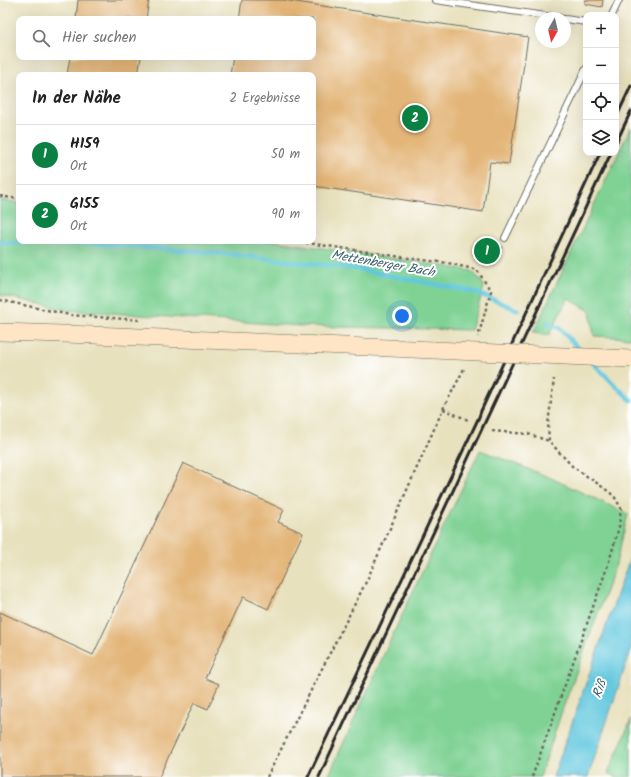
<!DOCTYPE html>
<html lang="de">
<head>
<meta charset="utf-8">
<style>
  :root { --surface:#fff; --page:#f2f2f2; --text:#222; --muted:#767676; --line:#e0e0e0; --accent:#0b8043 }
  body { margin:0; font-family:Kalam,sans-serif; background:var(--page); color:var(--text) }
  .controls { position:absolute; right:12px; top:12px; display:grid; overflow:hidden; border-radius:8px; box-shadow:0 4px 16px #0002 }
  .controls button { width:36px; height:36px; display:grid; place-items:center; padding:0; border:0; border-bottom:1px solid var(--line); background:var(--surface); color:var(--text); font:20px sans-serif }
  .compass { position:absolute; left:535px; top:12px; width:36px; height:36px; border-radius:50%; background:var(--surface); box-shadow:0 4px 16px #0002; rotate:188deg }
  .you { position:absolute; left:402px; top:316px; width:14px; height:14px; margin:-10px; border:3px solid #fff; border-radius:50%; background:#1a73e8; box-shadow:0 0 0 6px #1a73e833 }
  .badge { display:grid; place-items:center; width:26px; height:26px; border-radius:50%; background:var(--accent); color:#fff; font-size:13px; font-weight:700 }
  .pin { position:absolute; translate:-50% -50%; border:2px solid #fff; box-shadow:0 1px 4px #0006 }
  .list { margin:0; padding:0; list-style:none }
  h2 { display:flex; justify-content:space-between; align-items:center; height:52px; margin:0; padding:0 16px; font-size:17px }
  h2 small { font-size:13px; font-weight:400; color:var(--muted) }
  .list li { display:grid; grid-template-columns:26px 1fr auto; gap:12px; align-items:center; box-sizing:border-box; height:60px; padding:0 16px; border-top:1px solid var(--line) }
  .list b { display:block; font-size:15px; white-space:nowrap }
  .list p { margin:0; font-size:13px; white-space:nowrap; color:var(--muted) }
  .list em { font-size:13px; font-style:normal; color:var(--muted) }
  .icon { flex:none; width:22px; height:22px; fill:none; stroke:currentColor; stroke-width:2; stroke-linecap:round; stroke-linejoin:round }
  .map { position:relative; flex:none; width:631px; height:777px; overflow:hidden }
  .search { position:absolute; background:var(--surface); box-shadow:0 4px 16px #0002; left:16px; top:16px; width:300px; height:44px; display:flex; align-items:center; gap:10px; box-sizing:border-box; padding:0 14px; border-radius:8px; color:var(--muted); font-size:15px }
  .panel { position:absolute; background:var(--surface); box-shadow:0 4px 16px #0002; left:16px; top:72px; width:300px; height:172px; border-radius:8px }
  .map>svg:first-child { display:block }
  .green { fill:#7fd294; stroke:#557e60 }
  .water { fill:#61c7de; stroke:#467984 }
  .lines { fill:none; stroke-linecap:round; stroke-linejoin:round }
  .stream { stroke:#61c7de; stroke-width:4.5 }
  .building { fill:#e3b578 }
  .service-casing { stroke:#6d6b5e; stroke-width:8 }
  .secondary-casing { stroke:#6d6b5e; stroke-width:18 }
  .path { stroke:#6d6b5e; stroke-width:2.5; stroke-dasharray:3 3; stroke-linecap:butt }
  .service { stroke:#fff; stroke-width:6 }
  .secondary { stroke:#fee5c5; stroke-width:17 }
  .rail { stroke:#2b2b2b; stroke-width:3 }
  .secondary-bridge-casing { stroke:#6d6b5e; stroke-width:18; stroke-linecap:butt }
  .secondary-bridge { stroke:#fee5c5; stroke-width:17 }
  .labels { text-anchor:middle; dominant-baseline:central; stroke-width:4; stroke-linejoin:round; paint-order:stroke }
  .water-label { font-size:13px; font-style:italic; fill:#3e626a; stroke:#fff }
</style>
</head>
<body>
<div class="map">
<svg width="631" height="777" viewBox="0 0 631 777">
  <rect width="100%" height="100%" fill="#fff"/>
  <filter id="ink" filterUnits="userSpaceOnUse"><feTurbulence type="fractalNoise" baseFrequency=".025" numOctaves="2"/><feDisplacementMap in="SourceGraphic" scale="8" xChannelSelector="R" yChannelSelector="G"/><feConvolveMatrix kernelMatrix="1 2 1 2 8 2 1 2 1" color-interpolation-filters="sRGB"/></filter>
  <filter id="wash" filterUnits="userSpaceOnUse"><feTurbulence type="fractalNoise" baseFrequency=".012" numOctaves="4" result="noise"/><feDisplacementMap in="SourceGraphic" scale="16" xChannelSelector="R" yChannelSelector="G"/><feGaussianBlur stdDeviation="0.9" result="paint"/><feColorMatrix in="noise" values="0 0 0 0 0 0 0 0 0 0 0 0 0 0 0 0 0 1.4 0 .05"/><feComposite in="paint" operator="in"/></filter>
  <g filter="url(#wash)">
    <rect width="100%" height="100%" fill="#e8e1bd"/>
    <!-- green -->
    <path class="green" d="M631 127V338L594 336 590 311 568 298 549 335 533 333Z
      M0 200 19 203V241H275L437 265 472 271 481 281 484 287 471 330 301 326 67 310 0 295Z
      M480 450 551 478 628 514 616 564 562 711 540 777H328L399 621Z
      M631 720V777H616L608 773Z"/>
    <!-- water -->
    <path class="water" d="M631 555V650L588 777H553Z"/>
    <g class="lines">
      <!-- stream -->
      <path class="stream" d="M0 243H88L217 253 351 268 475 292 518 310
        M547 323 559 328 582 352
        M593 363 620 390 631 400"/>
    </g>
    <g id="blocks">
      <!-- building -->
      <path class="building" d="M78 0H149L146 19H76Z
        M242 0H283L528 37 509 164 490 162 483 212 313 186V75H230L233 57H313V19H239Z
        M585 0H603L602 7 585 4Z
        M70 57H141L138 75H67Z
        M476 244 495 247 497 245 502 247 496 258 474 255Z
        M183 463 284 510 278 522 303 533 268 609 243 597 205 678 219 684 208 709 194 703 159 777H0V612L93 655Z"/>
    </g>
  </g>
  <g filter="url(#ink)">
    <use href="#blocks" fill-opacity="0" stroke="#6d6b5e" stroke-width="1"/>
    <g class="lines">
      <defs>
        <path id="service" d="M435 0 560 18
          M612 15 619 0
          M565 19 586 22
          M505 238 586 69"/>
        <path id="secondary" d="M0 332 94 335 434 350"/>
      </defs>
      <!-- service casing -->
      <use href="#service" class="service-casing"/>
      <!-- secondary casing -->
      <use href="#secondary" class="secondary-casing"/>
      <!-- path -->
      <path class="path" d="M0 196 19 199
        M294 241 415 259 448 263 477 270 491 291 478 337
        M0 300 70 315 140 320
        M443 409 468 420
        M492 431 528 434 549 441
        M267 777 367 580 443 409 465 367
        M532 777 608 565 619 527 621 508 614 496 604 488 572 466 549 441 548 424 554 379"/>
      <!-- service -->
      <use href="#service" class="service"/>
      <!-- secondary -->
      <use href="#secondary" class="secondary"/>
      <!-- rail -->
      <path class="rail" d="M616 118 631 86
        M616 143 631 111
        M308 777 479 417 481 411 600 153
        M319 777 611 153"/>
      <defs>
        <path id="secondary-bridge" d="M434 350 631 359"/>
      </defs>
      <!-- secondary-bridge casing -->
      <use href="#secondary-bridge" class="secondary-bridge-casing"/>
      <!-- secondary-bridge -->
      <use href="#secondary-bridge" class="secondary-bridge"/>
    </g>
  </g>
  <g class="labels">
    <!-- water labels -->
    <g class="water-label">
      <text transform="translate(383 264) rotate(10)">Mettenberger Bach</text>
      <text transform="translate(600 689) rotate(-71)">Riß</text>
    </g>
  </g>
</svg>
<div class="controls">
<button>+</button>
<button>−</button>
<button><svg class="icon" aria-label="locate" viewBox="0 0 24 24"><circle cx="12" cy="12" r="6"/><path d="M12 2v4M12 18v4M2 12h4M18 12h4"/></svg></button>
<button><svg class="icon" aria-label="layers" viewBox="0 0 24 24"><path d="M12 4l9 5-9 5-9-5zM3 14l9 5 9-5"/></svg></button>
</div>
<svg class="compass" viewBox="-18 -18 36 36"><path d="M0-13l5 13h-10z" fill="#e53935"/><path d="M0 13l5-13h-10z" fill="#767676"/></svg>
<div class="you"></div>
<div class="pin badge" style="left:487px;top:251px">1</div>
<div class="pin badge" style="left:415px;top:118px">2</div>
<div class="search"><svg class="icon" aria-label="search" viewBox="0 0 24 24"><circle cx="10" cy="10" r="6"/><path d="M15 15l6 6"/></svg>Hier suchen</div>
<section class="panel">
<h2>In der Nähe<small>2 Ergebnisse</small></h2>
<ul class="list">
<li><span class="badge">1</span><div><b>H159</b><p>Ort</p></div><em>50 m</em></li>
<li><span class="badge">2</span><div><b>G155</b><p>Ort</p></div><em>90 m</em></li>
</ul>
</section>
</div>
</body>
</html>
